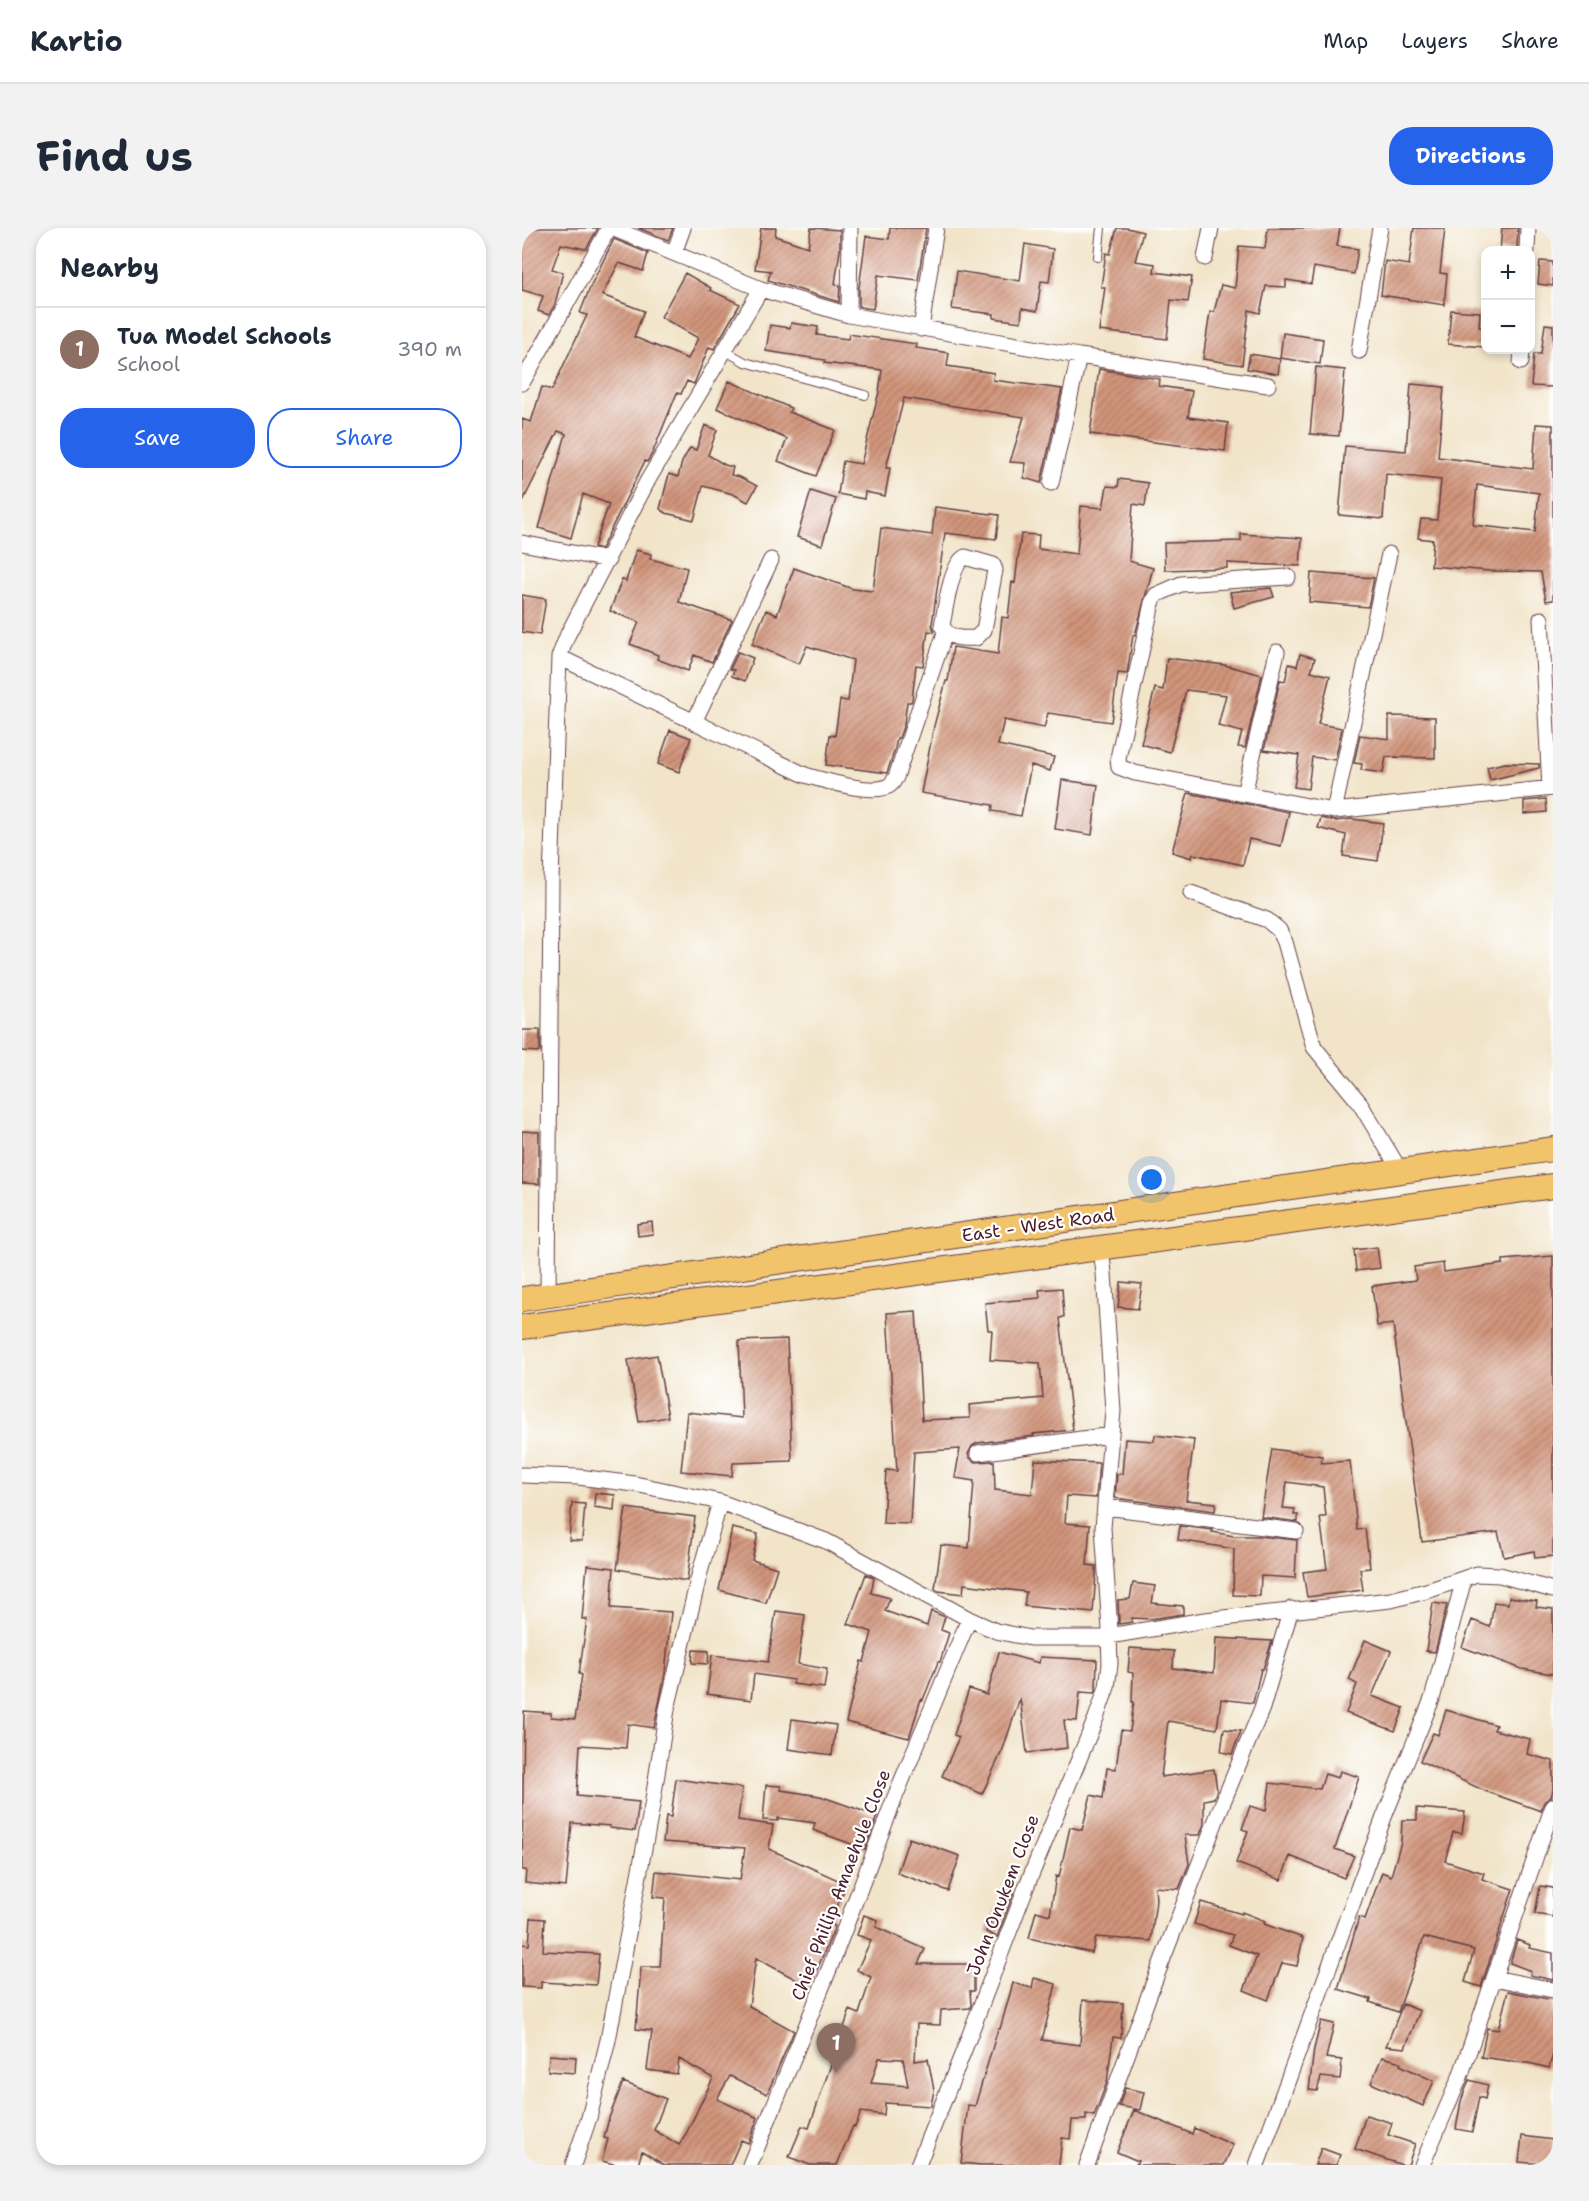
<!DOCTYPE html>
<html lang="en">
<head>
<meta charset="utf-8">
<style>
  :root { --surface:#fff; --page:#f2f2f3; --text:#1f2937; --muted:#747a83; --line:#e0e1e3; --accent:#2563eb }
  body { margin:0; font-family:"Shantell Sans",sans-serif; background:var(--page); color:var(--text) }
  .controls { position:absolute; right:18px; top:18px; display:grid; overflow:hidden; border-radius:12px; box-shadow:0 3px 9px #0003 }
  .controls button { width:54px; height:54px; display:grid; place-items:center; padding:0; border:0; border-bottom:2px solid var(--line); background:var(--surface); color:var(--text); font:30px sans-serif }
  .you { position:absolute; left:630px; top:952px; width:21px; height:21px; margin:-15px; border:4px solid #fff; border-radius:50%; background:#1a73e8; box-shadow:0 0 0 9px #1a73e833 }
  .badge { display:grid; place-items:center; width:39px; height:39px; border-radius:50%; background:var(--accent); color:#fff; font-size:20px; font-weight:700 }
  .pin { position:absolute; translate:-50% -50px; filter:drop-shadow(0 2px 3px #0008) }
  .pin::after { content:''; position:absolute; top:32px; width:21px; height:18px; background:inherit; clip-path:polygon(0 0,100% 0,50% 100%) }
  .list { margin:0; padding:0; list-style:none }
  h2 { display:flex; justify-content:space-between; align-items:center; height:78px; margin:0; padding:0 24px; font-size:26px }
  h2 small { font-size:20px; font-weight:400; color:var(--muted) }
  .list li { display:grid; grid-template-columns:39px 1fr auto; gap:18px; align-items:center; box-sizing:border-box; height:84px; padding:0 24px; border-top:2px solid var(--line) }
  .list b { display:block; font-size:22px; white-space:nowrap }
  .list p { margin:0; font-size:20px; white-space:nowrap; color:var(--muted) }
  .list em { font-size:20px; font-style:normal; color:var(--muted) }
  .actions { display:flex; gap:12px; padding:18px 24px }
  .actions a { flex:1; padding:14px 0; border:2px solid var(--accent); border-radius:24px; text-align:center; font-size:21px; color:var(--accent) }
  .actions .main { background:var(--accent); color:#fff }
  .map { position:relative; flex:none; width:1031px; height:1937px; overflow:hidden; border-radius:24px }
  header { display:flex; align-items:center; gap:36px; box-sizing:border-box; height:84px; padding:0 30px; background:var(--surface); border-bottom:2px solid var(--line) }
  header strong { font-size:28px }
  nav { display:flex; gap:33px; margin-inline-start:auto; font-size:21px }
  .intro { display:flex; align-items:center; justify-content:space-between; box-sizing:border-box; height:144px; padding:0 36px }
  h1 { margin:0; font-size:42px }
  .button { padding:15px 27px; border-radius:24px; background:var(--accent); color:#fff; font-size:21px; font-weight:700 }
  main { display:flex; gap:36px; padding:0 36px }
  aside { flex:1; background:var(--surface); border-radius:24px; box-shadow:0 3px 9px #0003 }
  .map>svg:first-child { display:block }
  .building { fill:url(#building-hatch); fill-rule:evenodd }
  .lines { fill:none; stroke-linecap:round; stroke-linejoin:round }
  .lane-casing { stroke:#633d43; stroke-width:10 }
  .street-casing { stroke:#633d43; stroke-width:17 }
  .primary-casing { stroke:#633d43; stroke-width:26 }
  .lane { stroke:#fff; stroke-width:8 }
  .street { stroke:#fff; stroke-width:15 }
  .primary { stroke:#f1c36a; stroke-width:24 }
  .labels { text-anchor:middle; dominant-baseline:central; stroke-width:4.5; stroke-linejoin:round; paint-order:stroke }
  .street-label { font-size:18px; fill:#4a1f2b; stroke:#fff }
</style>
</head>
<body>
<header>
<strong>Kartio</strong>
<nav><a>Map</a><a>Layers</a><a>Share</a></nav>
</header>
<div class="intro"><h1>Find us</h1><a class="button">Directions</a></div>
<main>
<aside>
<h2>Nearby<small></small></h2>
<ul class="list">
<li><span class="badge" style="background:#8d6e63">1</span><div><b>Tua Model Schools</b><p>School</p></div><em>390 m</em></li>
</ul>
<div class="actions"><a class="main">Save</a><a>Share</a></div>
</aside>
<div class="map">
<svg width="1031" height="1937" viewBox="0 0 1031 1937">
  <defs>
    <pattern id="building-hatch" width="6" height="6" patternUnits="userSpaceOnUse" patternTransform="scale(1.5)"><rect width="6" height="6" fill="#d1957b"/><path d="M-1 1l2-2M0 6l6-6M5 7l2-2" fill="none" stroke="#ac7965"/></pattern>
  </defs>
  <rect width="100%" height="100%" fill="#fff"/>
  <filter id="ink" filterUnits="userSpaceOnUse"><feTurbulence type="fractalNoise" baseFrequency=".0167" numOctaves="2"/><feDisplacementMap in="SourceGraphic" scale="12" xChannelSelector="R" yChannelSelector="G"/><feConvolveMatrix kernelMatrix="1 2 1 2 8 2 1 2 1" color-interpolation-filters="sRGB"/></filter>
  <filter id="wash" filterUnits="userSpaceOnUse"><feTurbulence type="fractalNoise" baseFrequency=".008" numOctaves="4" result="noise"/><feDisplacementMap in="SourceGraphic" scale="24" xChannelSelector="R" yChannelSelector="G"/><feGaussianBlur stdDeviation="1.35" result="paint"/><feColorMatrix in="noise" values="0 0 0 0 0 0 0 0 0 0 0 0 0 0 0 0 0 1.4 0 .05"/><feComposite in="paint" operator="in"/></filter>
  <g filter="url(#wash)">
    <rect width="100%" height="100%" fill="#f1e4c9"/>
    <g id="blocks">
      <!-- building -->
      <path class="building" d="M3 0H76L64 21 39 16 30 41 41 44 33 76 27 87 16 83 21 68 0 62V16Z
        M116 0H151L146 12Z
        M239 0H254L253 8 286 19 289 0 318 2V22L313 56 318 57 317 74 246 52 249 43 233 41Z
        M368 0H404L396 52 356 47 351 81 337 79V60L344 8 367 11Z
        M595 0H605L621 4 613 33 633 36 632 44 670 49 666 74 649 72 645 111 577 103 583 59H579L584 25 588 26Z
        M746 0H818L815 18 836 21 832 46 792 39 789 56 764 52V59L744 58 738 85 727 82 720 137 681 131 688 84H692L699 57 713 60 717 18 743 20Z
        M892 0H923L918 45 925 46 922 77 859 67 863 33 887 37Z
        M980 0H996L995 22H978Z
        M92 11 126 25 121 43 97 35 80 67 122 83 112 109 166 131 176 110 139 89 163 45 189 60 188 62 218 76 192 121 187 119 172 156 165 153 159 166 155 165 130 226 125 234 123 233 79 321 72 319 87 276 61 266 49 310 17 300 44 206 36 203 0 275V191L9 194 20 159 30 162 65 87 58 85 69 57Z
        M503 16 531 21 527 54 519 53 515 83 500 80 499 94 472 90V86L430 81 435 43 498 53Z
        M1018 33 1031 34V58L1016 56Z
        M929 82 958 84 957 99H963V119L926 116Z
        M269 95 296 99 295 107 326 111 327 106 395 116 394 120 427 125 425 138 472 145 471 152 540 161 519 255 502 250 503 235 488 234 502 189 382 170 364 240H368L363 268 343 264 342 271 316 266 321 233 339 236 357 164 360 142 302 135 303 132 244 123 248 97 268 100Z
        M1023 96 1031 97V159L1009 158 1012 126H1019Z
        M761 105 801 111 798 136 758 130Z
        M728 126 758 131 756 146 725 141Z
        M794 139 823 142 817 208 788 206Z
        M577 141 638 151 637 158 670 163 666 189 706 195 703 223 568 206Z
        M207 153 269 180 267 184 313 202 294 248 256 233 265 211 195 180Z
        M889 156 922 159 916 229 1011 241 1014 196 1031 197V372L1024 373 1019 344 968 343 909 338 911 312 896 310 899 291 915 292 919 252 864 246 861 291 817 287 823 218 884 223ZM955 257 1017 265 1013 304 951 297Z
        M183 197 195 202 186 227 203 237 211 239 209 247 218 249 235 258 226 274 211 266 181 258 172 292 144 285 138 281 147 246 156 249 160 234 168 220 174 222Z
        M597 251 626 255 623 278 611 276 607 333 631 340 613 407H611L605 446 596 445 589 494 526 485 522 500 482 492 476 517 532 529 528 543 509 537 499 588 470 583 471 577 399 565 412 498 424 453H426L431 419 476 426 480 389 486 390 490 354 493 355 499 306 517 307 516 321 555 326 559 278 581 280 585 258 596 259Z
        M289 263 314 271 300 317 275 309Z
        M413 279 477 287 474 311 423 305 410 396 412 404 406 403 401 438 394 437 390 472 389 474H385L382 496 377 510H375L373 521 365 545 304 537 308 507 313 508 318 472 326 473 331 432 285 418 277 436 230 416 244 382 255 387 272 340 331 361 351 363 359 300 410 307Z
        M719 306 780 310 778 338 705 335V340L643 342 642 315 719 313Z
        M114 322 129 326 128 331 165 340 157 374 210 392 190 434 172 427 166 443 135 431 136 427 108 416 117 394 88 383 100 351 104 353Z
        M789 345 852 350 846 379 787 374Z
        M749 360 752 369 712 380 708 364Z
        M0 367 24 371 18 407 0 404Z
        M216 424 231 430 223 453 210 448 212 442 208 441Z
        M778 426 793 430 789 443 808 448 796 496 820 500 813 532 790 529 786 561 772 559 777 527 742 522 758 452 763 453 767 436 775 438Z
        M645 430 703 437 740 447 723 520 716 519 720 504 696 498 704 467 664 462 648 524 619 516 633 460 641 462Z
        M867 488 913 489V530L864 529 861 545 839 542 840 536 832 535 838 507 867 511Z
        M148 502 169 510 157 544 136 536Z
        M983 535 1017 536V540L968 552 965 539Z
        M540 552 576 557 570 607 533 601Z
        M666 565 767 584 759 618 727 611 721 637 671 626 670 630 650 624Z
        M1024 571 1025 584 1002 586V573Z
        M799 590 813 593 830 591 861 595 856 633 821 628 824 607 796 600Z
        M0 802H18V824L0 823Z
        M0 903 17 904V956L0 955Z
        M130 994 131 1006 116 1008 115 996Z
        M855 1019 858 1040 834 1043 832 1022Z
        M1031 1028V1328L1013 1330 1012 1323 982 1329 976 1304 900 1314 871 1096 855 1098 850 1058 894 1052 892 1039 921 1035 922 1044 981 1036V1032Z
        M599 1054 620 1056 616 1081 596 1079Z
        M540 1060 542 1089 538 1090 551 1202 511 1206 512 1208 455 1215 450 1218 446 1226 448 1230 453 1234 472 1233 473 1262 510 1266 513 1232 577 1235 574 1270 545 1268 543 1295 568 1297 565 1337 574 1338V1346L571 1385 502 1378 504 1364 442 1356 441 1366 416 1363 413 1361 419 1317 447 1320 452 1253 433 1250 438 1221 392 1224 388 1296 361 1295 364 1242 375 1243 365 1085 394 1083 400 1192 448 1190 447 1177 521 1170 518 1135 468 1132 470 1102H466L463 1075 518 1070 517 1062Z
        M265 1111 270 1233 211 1235 210 1248 159 1243 165 1184 220 1190 217 1113Z
        M135 1127 146 1189 117 1194 106 1132Z
        M633 1207 672 1212 664 1272 694 1275 693 1283 593 1270 595 1246H600L603 1211 632 1213Z
        M750 1221 800 1228 799 1235 828 1233 835 1302 843 1301 848 1340 838 1341 841 1362 785 1369 781 1344 805 1341 798 1289H804L801 1259 765 1254 761 1280 773 1281 772 1287H776V1294L739 1289Z
        M73 1265 93 1267 92 1282 72 1279Z
        M50 1275 63 1276 60 1313 47 1312Z
        M104 1280 173 1289 165 1353 95 1341Z
        M658 1298 691 1302 690 1304 712 1308H735L775 1312 773 1350 739 1348 738 1368 711 1367 712 1321 656 1312Z
        M210 1300 236 1306 230 1332 255 1340 244 1375 197 1362Z
        M65 1337 92 1340 89 1380 149 1384 143 1446 132 1500 106 1496 104 1520 58 1517 55 1568 117 1574 113 1603 88 1600V1598L50 1595 44 1659 3 1655 4 1642H0L2 1483 29 1485V1489L53 1491 60 1447 57 1446 65 1391H60Z
        M344 1346 352 1350 349 1365 368 1370 363 1383 405 1398 409 1383 423 1389 419 1402 427 1405 418 1434H416L401 1472 399 1471 387 1510 324 1494 339 1433 342 1434 350 1404 326 1396Z
        M611 1355 633 1358 630 1375 661 1378V1386L629 1391 610 1390V1394L597 1396 596 1372 608 1371Z
        M987 1369 1015 1373 1014 1379 1031 1381V1446L1000 1441 940 1419 950 1392 968 1399 972 1374 986 1376Z
        M911 1375 925 1377 913 1424 904 1423Z
        M254 1383 283 1387 276 1436 305 1441 302 1460 271 1456 272 1452 232 1446 229 1472 185 1466 190 1427 246 1434Z
        M694 1410 750 1413 741 1441H739L731 1475 699 1471 695 1501 646 1493 639 1549 692 1541 695 1562 692 1570 682 1572V1596L678 1607H663L667 1636 657 1661 633 1659 634 1672 629 1713 574 1709 570 1725 507 1710 514 1683 528 1687 534 1648 537 1649 548 1599 560 1602 569 1567 581 1570 585 1540 594 1541 599 1502 608 1503 612 1474H610L611 1445 606 1444 608 1420 652 1423 651 1440 692 1445Z
        M843 1412 869 1423 850 1468 882 1480 873 1503 824 1485 835 1456 827 1452Z
        M171 1422 187 1423 186 1436 170 1435Z
        M477 1424 517 1435 518 1429 575 1432 574 1462 573 1465 558 1464 555 1493 542 1492 545 1520 505 1525 498 1470 481 1521 460 1566 420 1548 437 1509 432 1507 447 1461 465 1467Z
        M924 1482 974 1497 972 1502 1008 1511 1005 1526 1031 1533V1562L1029 1569 1022 1574 1019 1583 963 1563 898 1533 911 1505 916 1507Z
        M270 1491 314 1497 310 1527 266 1521Z
        M702 1501 719 1503 710 1526 699 1524Z
        M818 1543 837 1549 813 1621 832 1628 822 1650 768 1628 759 1652 714 1635 726 1603 720 1601 728 1578 744 1583 748 1555 798 1561 803 1546 816 1550Z
        M154 1551 220 1560 216 1592 251 1597 247 1621 325 1656 307 1695 313 1698 288 1759 234 1730 227 1778 272 1803 245 1866 208 1848 195 1871 236 1890 226 1915 219 1912 208 1937H142L120 1923 116 1937H95L80 1933 86 1911 82 1910 87 1890 101 1854 144 1871 132 1902 157 1917 165 1904 191 1850 157 1831 155 1846 125 1842 130 1803 114 1801 119 1739H138L143 1670 131 1669 134 1643 218 1652 223 1620 141 1614 144 1588 149 1589Z
        M244 1557 259 1558V1562L298 1568 355 1588 343 1621 291 1602 293 1595 256 1590V1593L241 1592Z
        M895 1580 943 1584 940 1605 931 1604 923 1633 962 1645 960 1651 991 1661 959 1759 943 1754 952 1722 902 1709 876 1784 848 1774 849 1771 816 1761 837 1689 843 1691 860 1644 869 1648 879 1614 880 1592H895Z
        M387 1610 438 1628 426 1663 375 1645Z
        M1018 1658 1031 1660V1689L1013 1686Z
        M483 1660 492 1664 475 1709 464 1704Z
        M679 1674 720 1686V1684L743 1693 742 1696 781 1710 775 1738 760 1735 746 1772 722 1762 735 1728 707 1717 711 1707 672 1696Z
        M342 1687 356 1692 354 1699 403 1721 396 1736H452V1763H448L449 1777 448 1780 419 1782 418 1797 395 1796 393 1833 406 1831 412 1862 409 1878 363 1875 362 1887 339 1884 333 1899 331 1898 315 1937H288L267 1929 280 1898 287 1900 328 1782 337 1786 349 1749 335 1742 349 1712 335 1707ZM357 1830 381 1831 386 1858 349 1855Z
        M9 1690 23 1691 21 1723 77 1726 74 1757 19 1754V1760L0 1759V1716L7 1717Z
        M995 1712 1008 1717 1007 1720 1031 1725V1752L1008 1747 1009 1743 988 1735Z
        M512 1750 534 1756 520 1812 558 1817 561 1772 601 1775 599 1810 591 1809 585 1854 572 1888 564 1886V1892H550L548 1911 540 1910 537 1937H459L439 1935 446 1877 453 1878 476 1801H478L491 1755 510 1760Z
        M986 1763 1031 1772V1826L1027 1840 1011 1836 959 1829 965 1800 976 1802Z
        M881 1776 898 1783 883 1820 864 1818Z
        M799 1793 812 1796 804 1830 820 1832 818 1851 799 1849 795 1863 787 1862 792 1821Z
        M27 1827 54 1829 53 1845 26 1843Z
        M860 1829 879 1834 878 1837 912 1853 901 1878 849 1855Z
        M947 1852 966 1857 963 1871 957 1869 950 1904 934 1901 939 1873Z
        M603 1860 622 1864 618 1882 597 1878Z
        M612 1882 670 1906 672 1900 711 1917 702 1937H614L616 1933 595 1924Z
        M844 1887 870 1895 866 1907 893 1916 886 1937H880L833 1921Z
        M1000 1908 1031 1912V1937L997 1934Z
        M799 1920 818 1927 814 1937H793Z"/>
    </g>
  </g>
  <g filter="url(#ink)">
    <use href="#blocks" fill-opacity="0" stroke="#633d43" stroke-width="1.5"/>
    <g class="lines">
      <defs>
        <path id="lane" d="M576 29 579 0
          M202 122 223 134 343 167"/>
        <path id="street" d="M90 0 239 61 327 87 557 128 746 157
          M1005 22 1006 0
          M152 25 161 0
          M683 30 689 0
          M327 87 328 0
          M399 101 414 0
          M837 123 858 0
          M999 134 1000 122
          M0 155 87 0
          M529 255 557 128
          M0 315 86 332
          M443 329 471 337 473 342 462 402 454 410C441 411 426 411 420 398 423 382 429 336 443 329Z
          M766 349 659 356 634 367 630 375 596 530 597 539 613 545 812 583 1031 560
          M1019 391 1028 560
          M37 429 283 547C300 552 354 568 368 557 371 555 372 552 374 549L423 405
          M172 494 249 332
          M722 566 755 424
          M812 583 867 326
          M669 665 745 692 757 702 763 714 792 819 837 874 879 944
          M26 1068 29 652 37 429 46 406 126 252 239 61
          M456 1225 589 1207
          M0 1247 56 1249 113 1256 198 1274 304 1313 447 1391 474 1403 508 1410H582L587 1408 588 1402 581 1300 591 1183 582 1045 579 1021
          M583 1279 774 1303
          M972 1750 1031 1762
          M51 1937 67 1890 86 1812 130 1578 145 1481 178 1344 198 1274
          M228 1937 308 1739 373 1569 447 1391
          M396 1937 442 1822 505 1657 574 1490 585 1459 588 1436 587 1408 683 1392 869 1372 908 1362 955 1346 978 1347 1031 1362
          M565 1937 627 1767 701 1574 740 1480 769 1381
          M735 1937 862 1589 910 1471 942 1351
          M900 1937 938 1849 1031 1578"/>
        <path id="primary" d="M0 1071 1031 921
          M0 1099 1031 958"/>
      </defs>
      <!-- lane casing -->
      <use href="#lane" class="lane-casing"/>
      <!-- street casing -->
      <use href="#street" class="street-casing"/>
      <!-- primary casing -->
      <use href="#primary" class="primary-casing"/>
      <!-- lane -->
      <use href="#lane" class="lane"/>
      <!-- street -->
      <use href="#street" class="street"/>
      <!-- primary -->
      <use href="#primary" class="primary"/>
    </g>
  </g>
  <g class="labels">
    <!-- street labels -->
    <g class="street-label">
      <text transform="translate(516 997) rotate(-8)">East - West Road</text>
      <text transform="translate(319 1657) rotate(-69)">Chief Phillip Amaehule Close</text>
      <text transform="translate(481 1667) rotate(-69)">John Onukem Close</text>
    </g>
  </g>
</svg>
<div class="controls">
<button>+</button>
<button>−</button>
</div>
<div class="you"></div>
<div class="pin badge" style="left:314px;top:1845px;background:#8d6e63">1</div>
</div>
</main>
</body>
</html>
